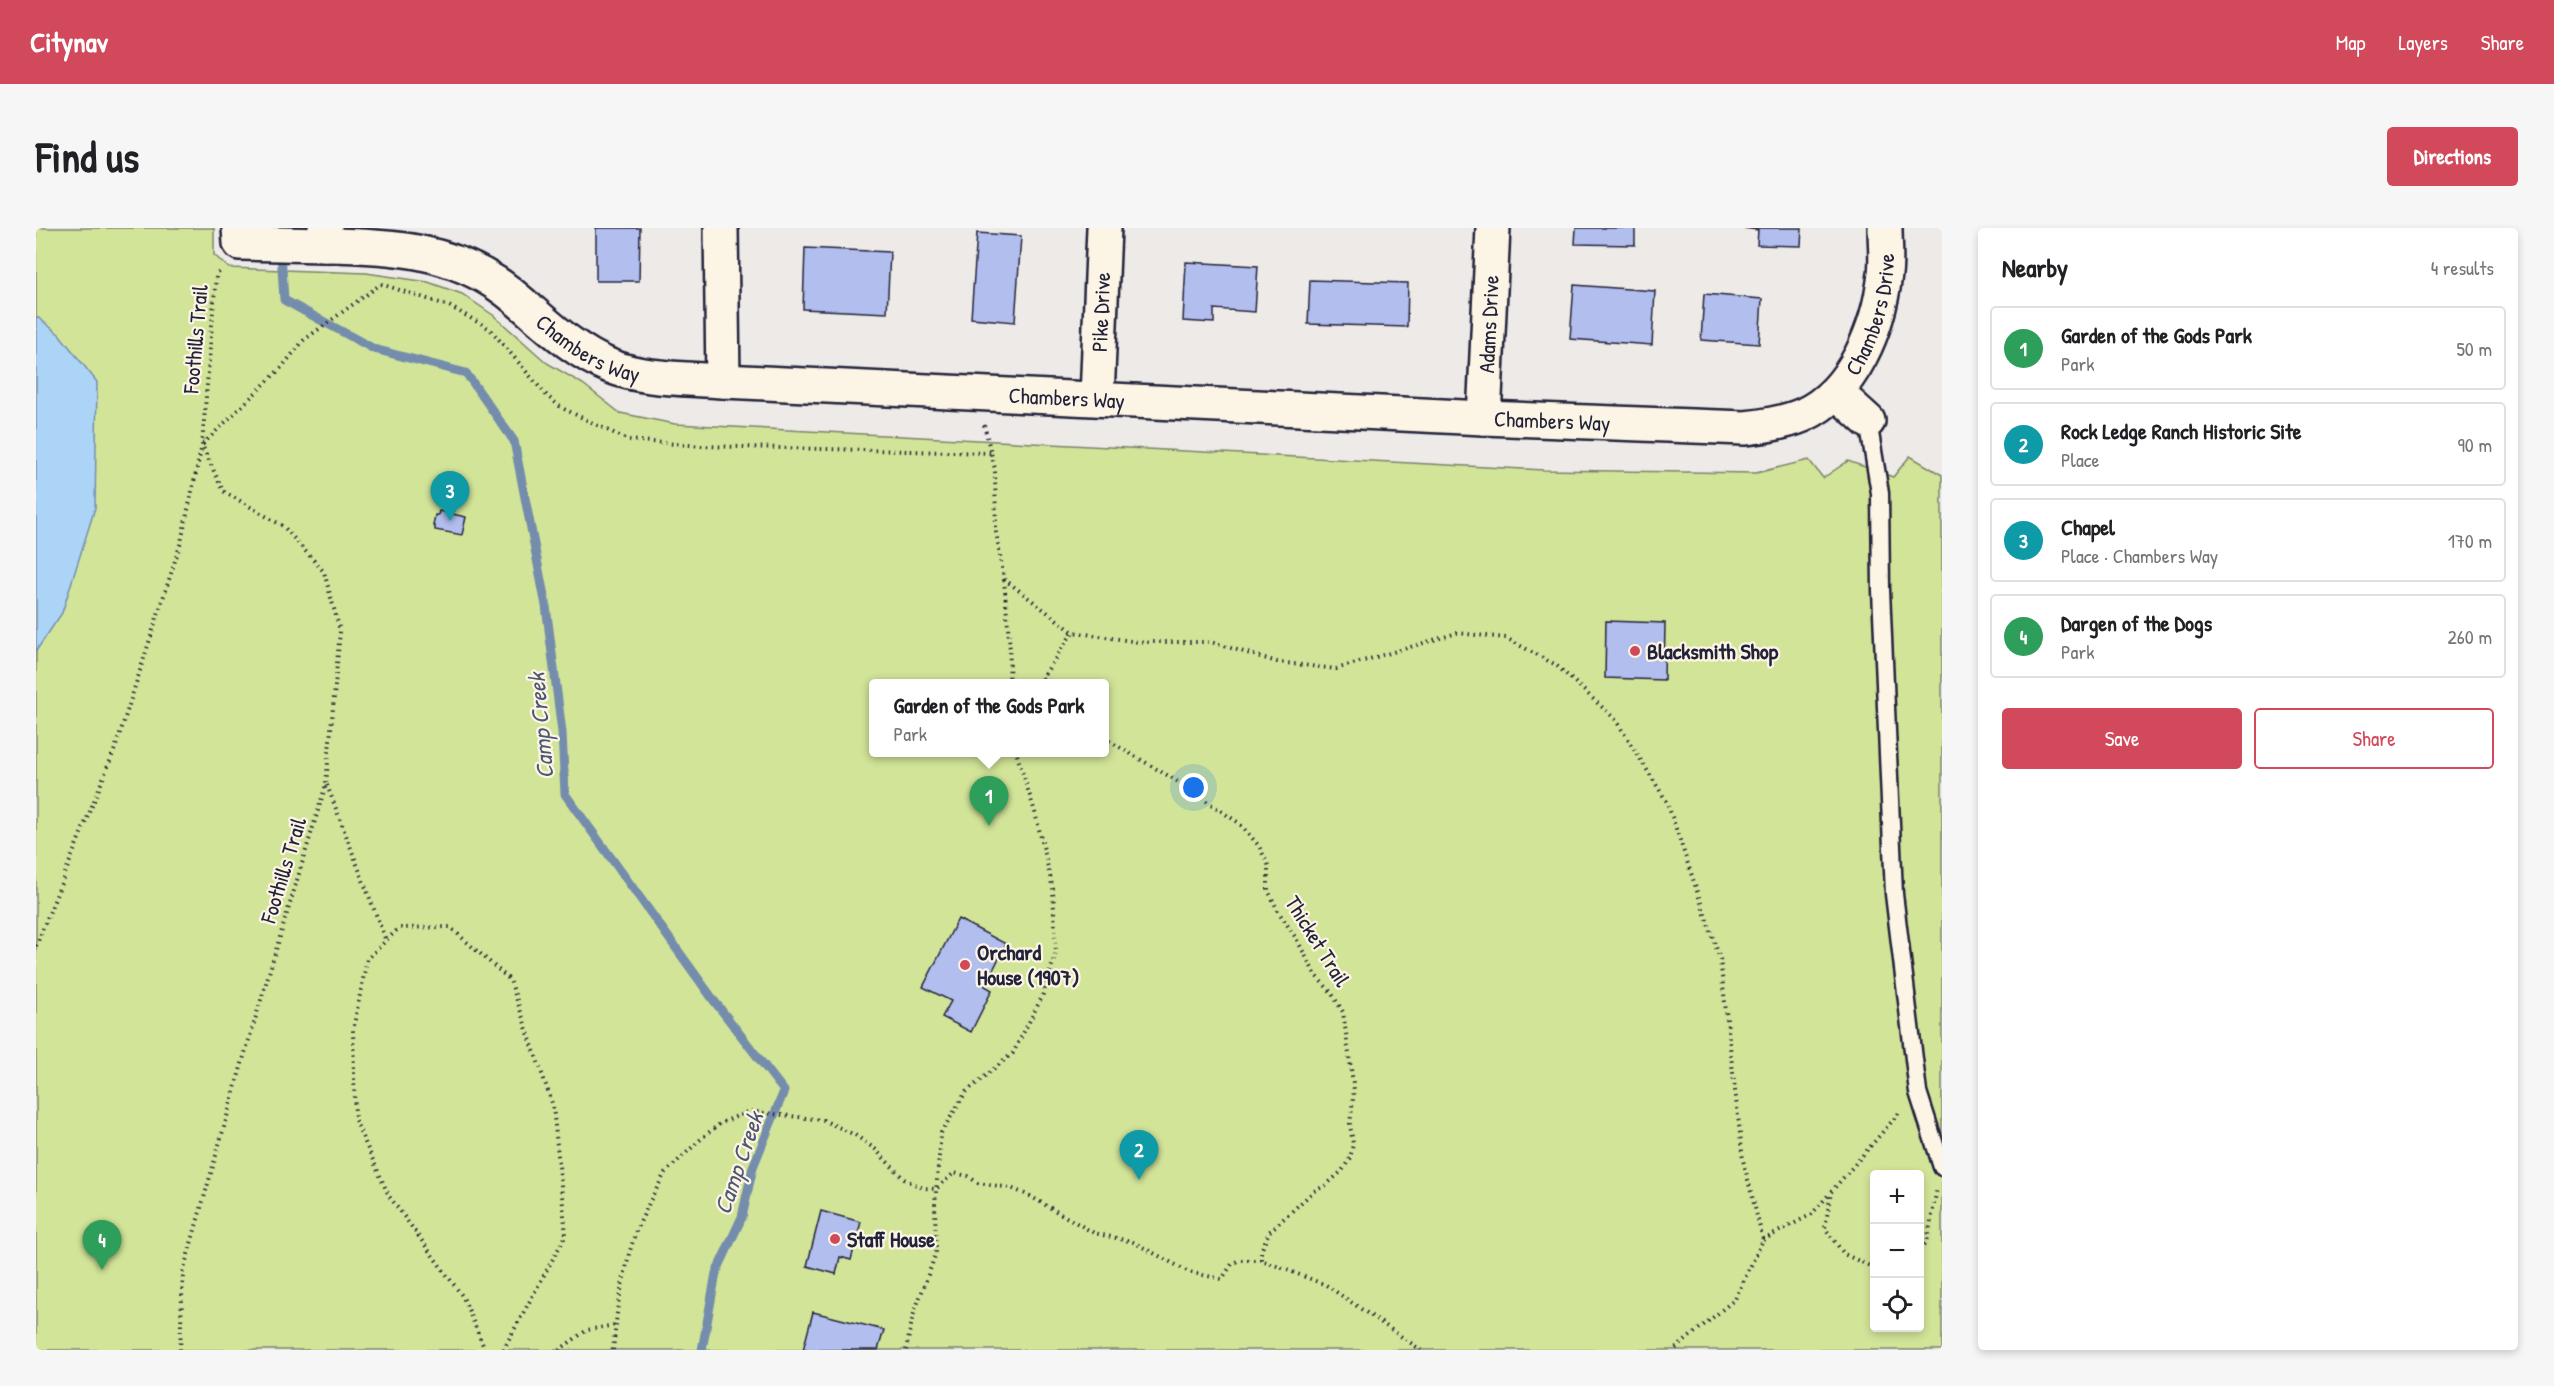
<!DOCTYPE html>
<html lang="en">
<head>
<meta charset="utf-8">
<style>
  :root { --surface:#fff; --page:#f6f6f6; --text:#202124; --muted:#757577; --line:#e0e0e0; --accent:#d1495b }
  body { margin:0; font-family:"Patrick Hand",sans-serif; background:var(--page); color:var(--text) }
  .controls { position:absolute; right:18px; bottom:18px; display:grid; overflow:hidden; border-radius:6px; box-shadow:0 3px 9px #0003 }
  .controls button { width:54px; height:54px; display:grid; place-items:center; padding:0; border:0; border-bottom:2px solid var(--line); background:var(--surface); color:var(--text); font:30px sans-serif }
  .you { position:absolute; left:1158px; top:560px; width:21px; height:21px; margin:-15px; border:4px solid #fff; border-radius:50%; background:#1a73e8; box-shadow:0 0 0 9px #1a73e833 }
  .badge { display:grid; place-items:center; width:39px; height:39px; border-radius:50%; background:var(--accent); color:#fff; font-size:20px; font-weight:700 }
  .pin { position:absolute; translate:-50% -50px; filter:drop-shadow(0 2px 3px #0008) }
  .pin::after { content:''; position:absolute; top:32px; width:21px; height:18px; background:inherit; clip-path:polygon(0 0,100% 0,50% 100%) }
  .popup { position:absolute; left:833px; top:451px; width:240px; height:78px; box-sizing:border-box; display:grid; place-content:center; border-radius:6px; background:var(--surface); filter:drop-shadow(0 2px 4px #0005); font-size:20px; white-space:nowrap; color:var(--muted) }
  .popup b { font-size:22px; color:var(--text) }
  .popup::after { content:''; position:absolute; left:50%; top:100%; margin-left:-12px; border:12px solid transparent; border-top-color:var(--surface) }
  .list { margin:0; padding:0; list-style:none }
  h2 { display:flex; justify-content:space-between; align-items:center; height:78px; margin:0; padding:0 24px; font-size:26px }
  h2 small { font-size:20px; font-weight:400; color:var(--muted) }
  .list li { display:grid; grid-template-columns:39px 1fr auto; gap:18px; align-items:center; box-sizing:border-box; height:84px; margin:0 12px 12px; padding:0 12px; border:2px solid var(--line); border-radius:6px }
  .list b { display:block; font-size:22px; white-space:nowrap }
  .list p { margin:0; font-size:20px; white-space:nowrap; color:var(--muted) }
  .list em { font-size:20px; font-style:normal; color:var(--muted) }
  .actions { display:flex; gap:12px; padding:18px 24px }
  .actions a { flex:1; padding:14px 0; border:2px solid var(--accent); border-radius:6px; text-align:center; font-size:21px; color:var(--accent) }
  .actions .main { background:var(--accent); color:#fff }
  .icon { flex:none; width:33px; height:33px; fill:none; stroke:currentColor; stroke-width:2; stroke-linecap:round; stroke-linejoin:round }
  .map { position:relative; flex:none; width:1906px; height:1122px; overflow:hidden; border-radius:6px }
  header { display:flex; align-items:center; gap:36px; box-sizing:border-box; height:84px; padding:0 30px; background:var(--accent); color:#fff }
  header strong { font-size:28px }
  nav { display:flex; gap:33px; margin-inline-start:auto; font-size:21px }
  .intro { display:flex; align-items:center; justify-content:space-between; box-sizing:border-box; height:144px; padding:0 36px }
  h1 { margin:0; font-size:42px }
  .button { padding:15px 27px; border-radius:6px; background:var(--accent); color:#fff; font-size:21px; font-weight:700 }
  main { display:flex; gap:36px; padding:0 36px }
  aside { flex:1; background:var(--surface); border-radius:6px; box-shadow:0 3px 9px #0003 }
  .map>svg:first-child { display:block }
  .green { fill:#d2e498; stroke:#7a836a; stroke-width:1.5; fill-rule:evenodd }
  .water { fill:#acd4f7; stroke:#758dac; stroke-width:1.5 }
  .lines { fill:none; stroke-linecap:round; stroke-linejoin:round }
  .stream { stroke:#758dac; stroke-width:9 }
  .building { fill:#b1beee; stroke:#22223b; stroke-width:1.5 }
  .lane-casing { stroke:#22223b; stroke-width:21 }
  .street-casing { stroke:#22223b; stroke-width:38 }
  .secondary-casing { stroke:#22223b; stroke-width:38 }
  .path { stroke:#22223b; stroke-width:4; stroke-dasharray:1.5 4.5; stroke-linecap:butt }
  .lane { stroke:#fcf5e5; stroke-width:16 }
  .street { stroke:#fcf5e5; stroke-width:33 }
  .secondary { stroke:#fcf5e5; stroke-width:33 }
  .poi-dot { fill:#d1495b; stroke:#fcf5e5; stroke-width:2 }
  .labels { text-anchor:middle; dominant-baseline:central; stroke-width:4.5; stroke-linejoin:round; paint-order:stroke }
  .street-label { font-size:22px; fill:#22223b; stroke:#fcf5e5 }
  .poi-label { font-size:22px; font-weight:bold; fill:#22223b; stroke:#fcf5e5; text-anchor:start }
  .water-label { font-size:24px; font-style:italic; fill:#4b5773; stroke:#fcf5e5 }
</style>
</head>
<body>
<header>
<strong>Citynav</strong>
<nav><a>Map</a><a>Layers</a><a>Share</a></nav>
</header>
<div class="intro"><h1>Find us</h1><a class="button">Directions</a></div>
<main>
<div class="map">
<svg width="1906" height="1122" viewBox="0 0 1906 1122">
  <rect width="100%" height="100%" fill="#edeae7"/>
  <filter id="ink" filterUnits="userSpaceOnUse"><feTurbulence type="fractalNoise" baseFrequency=".0167" numOctaves="2"/><feDisplacementMap in="SourceGraphic" scale="12" xChannelSelector="R" yChannelSelector="G"/><feConvolveMatrix kernelMatrix="1 2 1 2 8 2 1 2 1" color-interpolation-filters="sRGB"/></filter>
  <g filter="url(#ink)">
    <!-- green -->
    <path class="green" d="M0 0H178V27L193 40 330 45 392 54 426 66 457 87 511 135 547 156 584 185 639 196 1507 242 1720 245 1773 232 1787 250 1812 233 1857 249 1874 228 1906 247V1122H0ZM838 456H1068V524H838ZM1838 946H1884V1100H1838Z"/>
    <!-- water -->
    <path class="water" d="M0 88 23 106 61 154 59 280 26 385 0 423Z"/>
    <g class="lines">
      <!-- stream -->
      <path class="stream" d="M245 23 248 72 338 121 430 145 478 213 510 378 526 504 529 566 679 774 748 863 717 939 706 989 680 1045 666 1122"/>
    </g>
    <!-- building -->
    <path class="building" d="M560 0H604L603 53H560Z
      M1540 0H1599V17L1539 16Z
      M1707 0H1766L1765 18 1721 17 1722 2Z
      M941 5 985 8 979 94 935 90Z
      M769 20 854 24 851 85 767 81Z
      M1150 34 1222 38 1219 84 1178 81V95L1147 93Z
      M1274 52 1372 55 1371 99 1272 96Z
      M1538 57 1619 63 1616 117 1534 111Z
      M1668 66 1726 71 1723 116 1665 112Z
      M403 283 430 289 426 307 399 302V298H397L399 287H402Z
      M1570 393 1629 395 1628 452 1569 450Z
      M922 691 970 716 949 758 956 762 935 804 906 789 915 773 887 759Z
      M785 983 825 994 815 1032 804 1029 800 1046 771 1038Z
      M777 1084 848 1102 842 1122H767Z"/>
    <g class="lines">
      <defs>
        <path id="lane" d="M1832 193 1844 265 1845 362 1858 666 1882 864 1906 939"/>
        <g id="street">
          <path d="M685 0 687 153"/>
          <path id="s1" d="M289 17C355 18 416 21 471 63 504 89 534 122 574 138 608 152 650 150 687 153L1448 190 1709 200C1729 198 1748 195 1767 187 1818 164 1843 98 1849 46 1851 31 1849 15 1849 0"/>
          <path d="M1800 164 1832 193"/>
          <path id="s2" d="M1061 170 1068 0"/>
          <path id="s3" d="M1448 190 1457 0"/>
        </g>
        <path id="secondary" d="M203 0 204 15 289 17V0"/>
      </defs>
      <!-- lane casing -->
      <use href="#lane" class="lane-casing"/>
      <!-- street casing -->
      <use href="#street" class="street-casing"/>
      <!-- secondary casing -->
      <use href="#secondary" class="secondary-casing"/>
      <!-- path -->
      <path class="path" d="M345 56 413 78 454 101 511 168 526 180 592 212 665 218 955 225
        M948 197 959 241 960 304 968 351 1037 404 1102 414H1175L1241 434 1300 441 1421 405 1470 410 1520 437 1579 491 1631 574 1684 731 1707 932 1727 1012 1699 1071 1638 1122
        M167 216 245 140 268 112 345 56
        M968 352 974 422 973 456
        M1006 450 1016 456
        M1002 456 1037 404
        M1068 510 1136 550 1203 595 1223 618 1232 637V662L1242 683 1260 710 1280 748 1295 764 1307 784 1318 862 1314 896 1317 916 1314 930 1306 943 1289 958 1278 963 1233 1004 1225 1023V1032L1290 1057 1385 1122
        M291 557 350 713
        M0 718 80 518 145 314 166 217 180 48 185 41
        M1727 1012 1776 986 1794 965
        M1884 1021 1891 1014 1901 960
        M1838 1040 1808 1026 1789 1000 1795 964 1863 885
        M144 1122 147 1044 209 825 290 556 304 403 288 344 247 298 187 263 166 217
        M449 1122 427 1069 353 968 319 892 317 802 331 731 363 700 414 699 474 752 517 878 530 1007 467 1122
        M523 1122 551 1102 579 1097
        M577 1122 582 1076 593 1026 600 1003 614 973 629 945 667 909 685 895 713 883 787 892 819 907 839 921 868 951 887 960 900 961 918 945 932 948 942 955 975 960 994 968 1058 1005 1097 1014 1153 1044 1186 1051 1196 1036 1203 1032H1225
        M870 1122 877 1088 900 1025 899 975 905 905 930 864 977 825 1006 769 1020 725 1017 661 999 584 980 524"/>
      <!-- lane -->
      <use href="#lane" class="lane"/>
      <!-- street -->
      <use href="#street" class="street"/>
      <!-- secondary -->
      <use href="#secondary" class="secondary"/>
    </g>
  </g>
  <!-- markers -->
  <g class="poi-dot">
    <circle cx="1599" cy="423" r="6"/>
    <circle cx="929" cy="737" r="6"/>
    <circle cx="799" cy="1011" r="6"/>
  </g>
  <g class="labels">
    <!-- street labels -->
    <g class="street-label">
      <text stroke="none"><textPath href="#s1" startOffset="1644">Chambers Drive</textPath></text>
      <text stroke="none"><textPath href="#s2" startOffset="86">Pike Drive</textPath></text>
      <text stroke="none"><textPath href="#s3" startOffset="94">Adams Drive</textPath></text>
      <text transform="translate(159 111) rotate(-85)">Foothills Trail</text>
      <text stroke="none"><textPath href="#s1" startOffset="292">Chambers Way</textPath></text>
      <text stroke="none"><textPath href="#s1" startOffset="778">Chambers Way</textPath></text>
      <text stroke="none"><textPath href="#s1" startOffset="1264">Chambers Way</textPath></text>
      <text transform="translate(247 642) rotate(-73)">Foothills Trail</text>
      <text transform="translate(1282 713) rotate(58)">Thicket Trail</text>
    </g>
    <!-- poi labels -->
    <g class="poi-label">
      <text x="1611" y="423">Blacksmith Shop</text>
      <text x="941" y="724">Orchard<tspan x="941" dy="25">House (1907)</tspan></text>
      <text x="811" y="1011">Staff House</text>
    </g>
    <!-- water labels -->
    <g class="water-label">
      <text transform="translate(504 498) rotate(-95)">Camp Creek</text>
      <text transform="translate(702 935) rotate(-71)">Camp Creek</text>
    </g>
  </g>
</svg>
<div class="controls">
<button>+</button>
<button>−</button>
<button><svg class="icon" aria-label="locate" viewBox="0 0 24 24"><circle cx="12" cy="12" r="6"/><path d="M12 2v4M12 18v4M2 12h4M18 12h4"/></svg></button>
</div>
<div class="you"></div>
<div class="pin badge" style="left:953px;top:598px;background:#2e9e5b">1</div>
<div class="popup"><b>Garden of the Gods Park</b>Park</div>
<div class="pin badge" style="left:1103px;top:952px;background:#0f9aa8">2</div>
<div class="pin badge" style="left:414px;top:293px;background:#0f9aa8">3</div>
<div class="pin badge" style="left:66px;top:1042px;background:#2e9e5b">4</div>
</div>
<aside>
<h2>Nearby<small>4 results</small></h2>
<ul class="list">
<li><span class="badge" style="background:#2e9e5b">1</span><div><b>Garden of the Gods Park</b><p>Park</p></div><em>50 m</em></li>
<li><span class="badge" style="background:#0f9aa8">2</span><div><b>Rock Ledge Ranch Historic Site</b><p>Place</p></div><em>90 m</em></li>
<li><span class="badge" style="background:#0f9aa8">3</span><div><b>Chapel</b><p>Place · Chambers Way</p></div><em>170 m</em></li>
<li><span class="badge" style="background:#2e9e5b">4</span><div><b>Dargen of the Dogs</b><p>Park</p></div><em>260 m</em></li>
</ul>
<div class="actions"><a class="main">Save</a><a>Share</a></div>
</aside>
</main>
</body>
</html>
